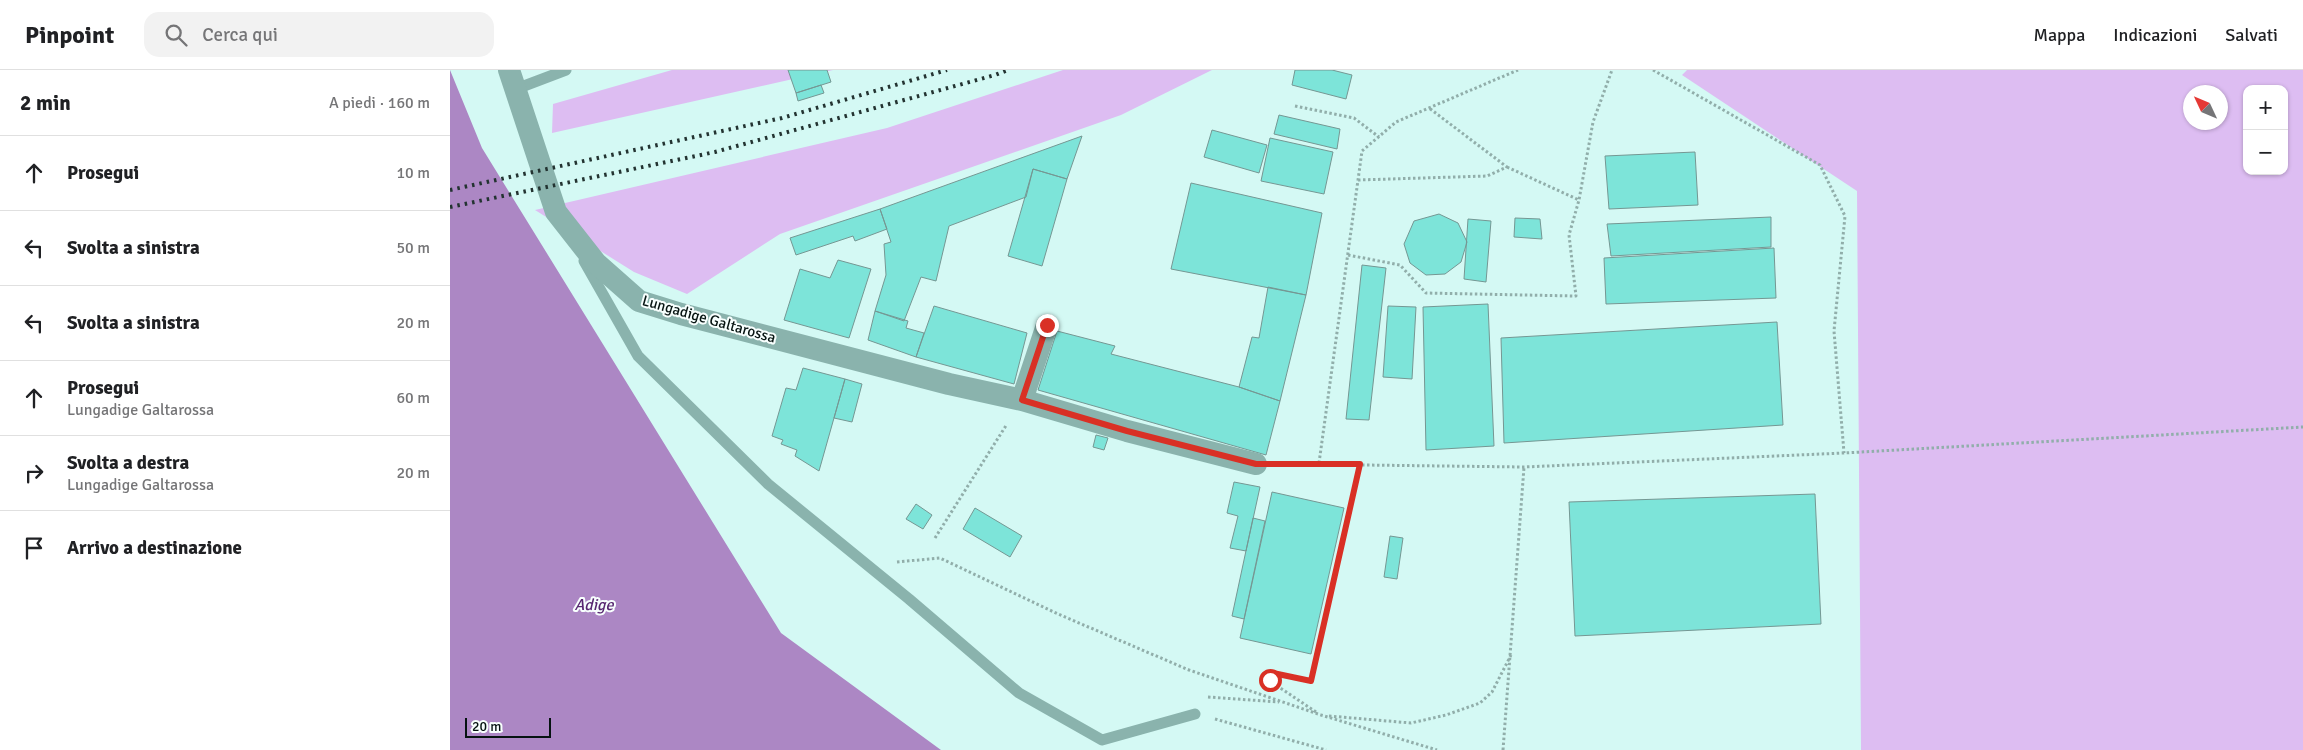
<!DOCTYPE html>
<html lang="it">
<head>
<meta charset="utf-8">
<style>
  :root { --surface:#fff; --page:#f2f2f2; --text:#202124; --muted:#757577; --line:#e0e0e0 }
  body { margin:0; font-family:Signika,sans-serif; background:var(--page); color:var(--text) }
  .controls { position:absolute; right:15px; top:15px; display:grid; overflow:hidden; border-radius:10px; box-shadow:0 1px 4px #0004 }
  .controls button { width:45px; height:45px; display:grid; place-items:center; padding:0; border:0; border-bottom:1px solid var(--line); background:var(--surface); color:var(--text); font:25px sans-serif }
  .compass { position:absolute; left:1733px; top:15px; width:45px; height:45px; border-radius:50%; background:var(--surface); box-shadow:0 1px 4px #0004; rotate:314deg }
  .scale { position:absolute; left:15px; bottom:12px; width:86px; box-sizing:border-box; padding-left:5px; border:2px solid #061311; border-top:0; font-size:14px; line-height:18px; white-space:nowrap; color:#061311; -webkit-text-stroke:4px #f8fffe; paint-order:stroke }
  .stop { position:absolute; width:15px; height:15px; margin:-11px; border:4px solid #d93025; border-radius:50%; background:#fff }
  .stop.end { background:#d93025; border-color:#fff; box-shadow:0 1px 5px #0008 }
  .list { margin:0; padding:0; list-style:none }
  h2 { display:flex; justify-content:space-between; align-items:center; height:65px; margin:0; padding:0 20px; font-size:21px }
  h2 small { font-size:16px; font-weight:400; color:var(--muted) }
  .list li { display:grid; grid-template-columns:32px 1fr auto; gap:15px; align-items:center; box-sizing:border-box; height:75px; padding:0 20px; border-top:1px solid var(--line) }
  .list b { display:block; font-size:19px; white-space:nowrap }
  .list p { margin:0; font-size:16px; white-space:nowrap; color:var(--muted) }
  .list em { font-size:16px; font-style:normal; color:var(--muted) }
  .icon { flex:none; width:28px; height:28px; fill:none; stroke:currentColor; stroke-width:2; stroke-linecap:round; stroke-linejoin:round }
  .map { position:relative; flex:none; width:1853px; height:680px; overflow:hidden }
  header { display:flex; align-items:center; gap:30px; box-sizing:border-box; height:70px; padding:0 25px; background:var(--surface); border-bottom:1px solid var(--line) }
  header strong { font-size:24px }
  nav { display:flex; gap:28px; margin-inline-start:auto; font-size:18px }
  .search { width:350px; height:45px; background:var(--page); display:flex; align-items:center; gap:12px; box-sizing:border-box; padding:0 18px; border-radius:15px; color:var(--muted); font-size:19px }
  main { display:flex }
  aside { flex:1; background:var(--surface) }
  .map>svg:first-child { display:block }
  .green { fill:#ddbdf2; fill-rule:evenodd }
  .water { fill:#ac87c4 }
  .building { fill:#7de4d9; stroke:#759793 }
  .lines { fill:none; stroke-linecap:round; stroke-linejoin:round }
  .path { stroke:#91aeaa; stroke-width:3; stroke-dasharray:2.5 2.5; stroke-linecap:butt }
  .lane { stroke:#8ab3ad; stroke-width:11 }
  .street { stroke:#8ab3ad; stroke-width:22 }
  .rail { stroke:#233331; stroke-width:4; stroke-dasharray:2.5 5; stroke-linecap:butt }
  .route { stroke:#d93025; stroke-width:6 }
  .labels { text-anchor:middle; dominant-baseline:central; stroke-width:4; stroke-linejoin:round; paint-order:stroke }
  .street-label { font-size:15px; fill:#061311; stroke:#f8fffe }
  .water-label { font-size:16px; font-style:italic; fill:#582771; stroke:#f8fffe }
</style>
</head>
<body>
<header>
<strong>Pinpoint</strong>
<div class="search"><svg class="icon" aria-label="search" viewBox="0 0 24 24"><circle cx="10" cy="10" r="6"/><path d="M15 15l6 6"/></svg>Cerca qui</div>
<nav><a>Mappa</a><a>Indicazioni</a><a>Salvati</a></nav>
</header>
<main>
<aside>
<h2>2 min<small>A piedi · 160 m</small></h2>
<ul class="list">
<li><svg class="icon" aria-label="ahead" viewBox="0 0 24 24"><path d="M12 20V5M6 11l6-6 6 6"/></svg><div><b>Prosegui</b></div><em>10 m</em></li>
<li><svg class="icon" aria-label="left" viewBox="0 0 24 24"><path d="M17 20v-9H6M10 6l-5 5 5 5"/></svg><div><b>Svolta a sinistra</b></div><em>50 m</em></li>
<li><svg class="icon" aria-label="left" viewBox="0 0 24 24"><path d="M17 20v-9H6M10 6l-5 5 5 5"/></svg><div><b>Svolta a sinistra</b></div><em>20 m</em></li>
<li><svg class="icon" aria-label="ahead" viewBox="0 0 24 24"><path d="M12 20V5M6 11l6-6 6 6"/></svg><div><b>Prosegui</b><p>Lungadige Galtarossa</p></div><em>60 m</em></li>
<li><svg class="icon" aria-label="right" viewBox="0 0 24 24"><path d="M7 20v-9h11M14 6l5 5-5 5"/></svg><div><b>Svolta a destra</b><p>Lungadige Galtarossa</p></div><em>20 m</em></li>
<li><svg class="icon" aria-label="arrive" viewBox="0 0 24 24"><path d="M6 21V4h12l-3 4 3 4H6"/></svg><div><b>Arrivo a destinazione</b></div></li>
</ul>
</aside>
<div class="map">
<svg width="1853" height="680" viewBox="0 0 1853 680">
  <rect width="100%" height="100%" fill="#d4f9f4"/>
  <!-- green -->
  <path class="green" d="M222 0H383L102 63 103 34Z
    M613 0H762L671 45 330 164 237 224 184 202 85 140 437 58Z
    M1237 0H1853V680H1411L1407 121 1232 5ZM1797 19H1834V101H1797ZM1740 22H1770V52H1740Z"/>
  <!-- water -->
  <path class="water" d="M0 0 32 78 331 563 491 680H0Z"/>
  <!-- building -->
  <path class="building" d="M338 0H377L381 12 346 23Z
    M845 0H882L902 5 896 29 842 15Z
    M371 15 374 23 348 31 346 23Z
    M829 45 890 59 887 79 824 64Z
    M762 60 817 75 809 103 754 87Z
    M632 66 617 109 583 99 576 127 499 156 486 211 471 207 454 251 425 241 436 205 434 174 441 172 430 139Z
    M820 68 883 82 874 124 811 111Z
    M1245 82 1248 135 1159 139 1155 86Z
    M583 99 617 109 592 196 558 186Z
    M741 113 872 143 856 225 721 199Z
    M430 139 437 159 405 171 403 166 346 185 340 168Z
    M989 144 1008 153 1017 172 1011 192 995 204 976 205 960 193 954 174 964 151Z
    M1321 147V177L1161 186 1157 154Z
    M1065 148 1090 149 1092 169 1064 167Z
    M1018 149 1041 151 1036 212 1014 209Z
    M1324 178 1326 228 1156 234 1154 188Z
    M388 190 421 199 399 268 334 250 350 199 380 208Z
    M912 195 936 198 919 350 896 349Z
    M818 217 856 225 830 331 789 317 802 267 809 268Z
    M1038 234 1044 376 976 380 973 237Z
    M484 236 577 263 564 314 466 287Z
    M938 236 966 237 962 309 933 307Z
    M425 241 458 251 456 258 474 263 466 287 418 270Z
    M1327 252 1333 355 1054 373 1051 268Z
    M607 261 665 276 661 284 789 317 830 331 816 385 588 320Z
    M353 298 395 309 369 401 345 386 347 380 331 374 333 370 322 366 336 318 346 320Z
    M395 309 412 314 402 352 384 348Z
    M646 365 658 368 654 380 643 377Z
    M784 412 810 417 796 481 780 478 788 446 777 443Z
    M822 422 894 438 861 584 790 568Z
    M1365 424 1371 554 1125 566 1119 432Z
    M466 434 482 445 473 459 456 449Z
    M525 438 572 466 560 487 513 459Z
    M803 448 815 451 794 549 782 546Z
    M940 466 953 468 947 509 934 507Z"/>
  <g class="lines">
    <!-- path -->
    <path class="path" d="M1203 0 1370 95 1395 146 1384 261 1394 383
      M845 36 904 48 929 67
      M1057 97 1129 130 1143 52 1162 0
      M908 110 1037 106 1057 97 979 38
      M898 185 950 195 976 223 1126 226 1119 165 1129 130
      M869 393 912 81 946 52 1068 0
      M832 394 1074 397 1394 383 1853 357
      M485 468 557 354
      M447 492 490 488 608 544 739 600 871 645 987 680
      M758 627 829 632
      M866 642 820 611 823 603 861 611 910 394
      M879 646 961 653 996 645 1030 633 1042 622 1061 585
      M765 649 876 680
      M1053 680 1074 397"/>
    <!-- lane -->
    <path class="lane" d="M66 19 116 0
      M134 191 188 286 318 414 459 529 569 623 652 670 745 644"/>
    <!-- street -->
    <path class="street" d="M59 0 106 142 146 193 189 231 231 244 499 314 572 330 677 361 806 394
      M572 330 597 255"/>
    <!-- rail -->
    <path class="rail" d="M0 120 332 48 497 0
      M0 137 265 82 545 5 558 0"/>
  </g>
  <g class="lines">
    <!-- route -->
    <path class="route" d="M597 255 572 330 677 361 806 394H910L861 611 823 603 820 610"/>
  </g>
  <g class="labels">
    <!-- street labels -->
    <g class="street-label">
      <text transform="translate(259 249) rotate(16)">Lungadige Galtarossa</text>
    </g>
    <!-- water labels -->
    <g class="water-label">
      <text x="144" y="535">Adige</text>
    </g>
  </g>
</svg>
<div class="controls">
<button>+</button>
<button>−</button>
</div>
<svg class="compass" viewBox="-18 -18 36 36"><path d="M0-13l5 13h-10z" fill="#e53935"/><path d="M0 13l5-13h-10z" fill="#757577"/></svg>
<div class="scale">20 m</div>
<div class="stop" style="left:820px;top:610px"></div>
<div class="stop end" style="left:597px;top:255px"></div>
</div>
</main>
</body>
</html>
